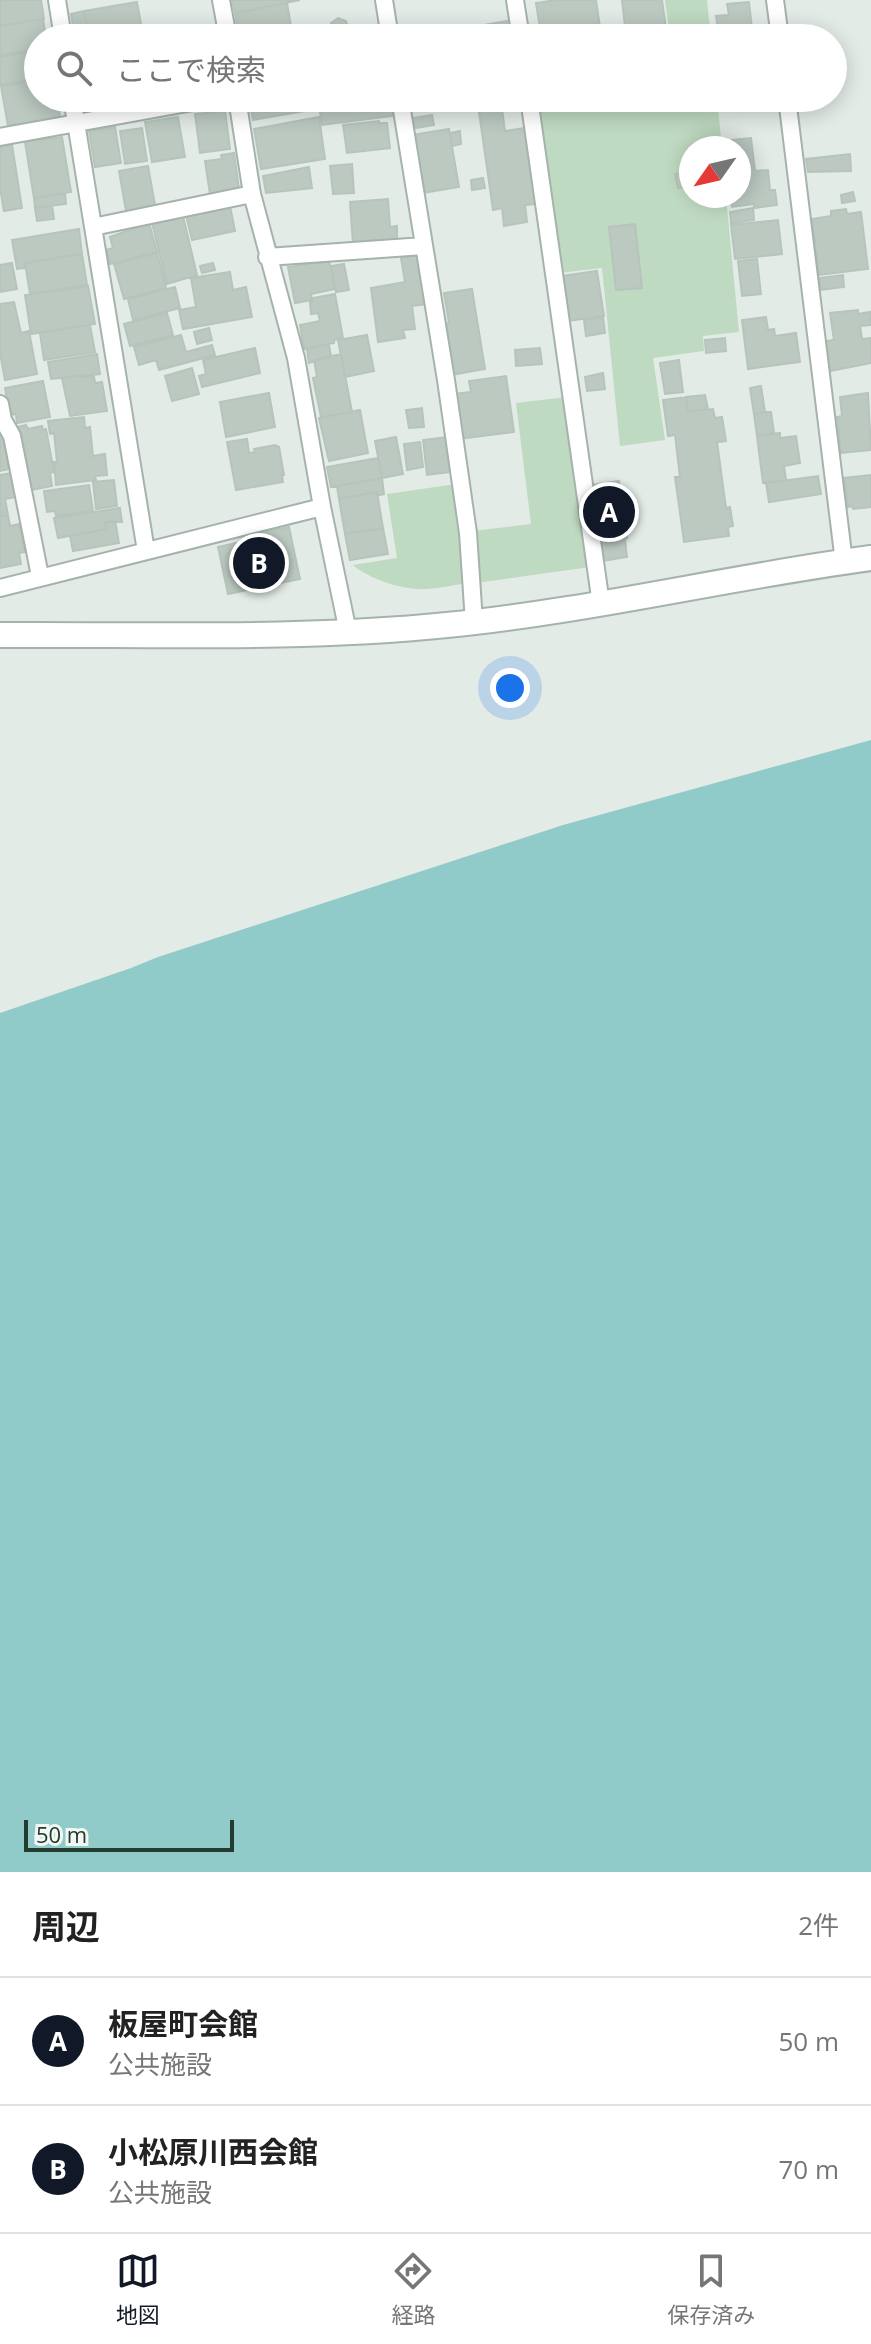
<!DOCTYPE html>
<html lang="ja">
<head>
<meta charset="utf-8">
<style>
  :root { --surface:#fff; --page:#f2f2f2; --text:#222; --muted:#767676; --line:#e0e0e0; --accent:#111827 }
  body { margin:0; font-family:"Open Sans","Noto Sans JP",sans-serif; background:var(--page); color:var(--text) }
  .compass { position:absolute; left:679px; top:136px; width:72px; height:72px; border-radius:50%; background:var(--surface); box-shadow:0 4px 20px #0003; rotate:236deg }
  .scale { position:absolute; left:24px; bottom:20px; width:210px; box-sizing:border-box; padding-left:8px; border:4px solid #243b30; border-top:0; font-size:22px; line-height:28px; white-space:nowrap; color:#243b30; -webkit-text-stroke:6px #f3f8f5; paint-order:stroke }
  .you { position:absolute; left:510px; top:688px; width:28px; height:28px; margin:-20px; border:6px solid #fff; border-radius:50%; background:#1a73e8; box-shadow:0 0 0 12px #1a73e833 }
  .badge { display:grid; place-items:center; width:52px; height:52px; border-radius:50%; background:var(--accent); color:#fff; font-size:26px; font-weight:700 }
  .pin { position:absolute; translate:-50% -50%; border:4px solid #fff; box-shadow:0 2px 8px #0006 }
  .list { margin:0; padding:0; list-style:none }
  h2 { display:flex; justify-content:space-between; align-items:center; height:104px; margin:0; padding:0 32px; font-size:34px }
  h2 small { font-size:26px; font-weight:400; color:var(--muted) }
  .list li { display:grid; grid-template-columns:52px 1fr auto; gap:24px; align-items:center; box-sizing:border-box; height:128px; padding:0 32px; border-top:2px solid var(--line) }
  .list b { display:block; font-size:30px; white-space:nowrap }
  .list p { margin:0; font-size:26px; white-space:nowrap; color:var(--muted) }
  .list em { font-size:26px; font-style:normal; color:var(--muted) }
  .icon { flex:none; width:44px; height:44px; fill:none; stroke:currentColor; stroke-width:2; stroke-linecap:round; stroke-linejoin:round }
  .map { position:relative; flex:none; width:871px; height:1872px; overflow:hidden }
  .search { position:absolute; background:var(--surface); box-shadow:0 4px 20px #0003; left:24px; right:24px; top:24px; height:88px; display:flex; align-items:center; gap:20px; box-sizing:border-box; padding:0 28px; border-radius:44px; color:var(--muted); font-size:30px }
  .sheet { height:360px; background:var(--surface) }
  nav { display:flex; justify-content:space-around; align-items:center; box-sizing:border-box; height:112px; border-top:2px solid var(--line); background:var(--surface); font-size:22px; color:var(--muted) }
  nav a { display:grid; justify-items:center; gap:4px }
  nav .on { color:var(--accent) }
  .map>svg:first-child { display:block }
  .green { fill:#bedac0 }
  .water { fill:#90cbc9 }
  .building { fill:#bbc9c1; stroke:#b6c4bc; stroke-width:2 }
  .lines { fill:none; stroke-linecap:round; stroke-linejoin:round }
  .service-casing { stroke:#a6b3ac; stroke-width:20 }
  .tertiary-casing { stroke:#a6b3ac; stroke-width:28 }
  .service { stroke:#fff; stroke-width:16 }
  .tertiary { stroke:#fff; stroke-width:24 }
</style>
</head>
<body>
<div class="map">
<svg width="871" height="1872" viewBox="0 0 871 1872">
  <rect width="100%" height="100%" fill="#e3ebe6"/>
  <!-- green -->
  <path class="green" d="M665 0H707L711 38H656L670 36Z
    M558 98H717L722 148H691V196H726L739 332 703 336 704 351 653 358 665 440 620 446 602 268 559 273 535 103Z
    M567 397 590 567 476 583 473 531 531 524 516 403Z
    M456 484 465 569 462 584C448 586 432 590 418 589 397 588 368 578 353 565L397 558 387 494Z"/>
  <!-- water -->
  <path class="water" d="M871 740V1872H0V1013L131 968 158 957 563 825Z"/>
  <!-- building -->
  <path class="building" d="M0 0H41L44 19 0 26Z
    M232 0H300L235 13Z
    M556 0H596L600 27 574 31 575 38H533L532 30 540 28 536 3Z
    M622 0H662L666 29 626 35Z
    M137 2 142 29 89 38 84 11Z
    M749 2 753 38H719L716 16 729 15 727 4Z
    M287 3 292 32 258 38H239L235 13Z
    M84 11 89 38H75L71 14Z
    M338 18 346 21 350 32 331 35V23Z
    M43 19 46 38H38V49L0 55V26Z
    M507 21 510 38H468L467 28Z
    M360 31 361 38H314L331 35Z
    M38 51V79L0 85V57Z
    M38 80V98H57L60 117 8 126 1 86Z
    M86 98H141L142 102 88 111Z
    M249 98H315L317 109 253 120Z
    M318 98H391L393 116 322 125Z
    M477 98H506L508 108 502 109 505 131 525 128 536 204 525 205 527 222 504 226 502 208 493 210Z
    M721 98H754L750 105 723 109Z
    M225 111 230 149 200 153 195 114Z
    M432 115 434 125 415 128 413 118Z
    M178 117 185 157 152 162 145 122Z
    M319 117 325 159 261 169 254 129Z
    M379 121V123H387L390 148 347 153 343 125Z
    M115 127 121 163 95 167 89 131Z
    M142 128 147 161 125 164 120 131Z
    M449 129 459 187 422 193 412 135Z
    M460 131 461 144 452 146 450 133Z
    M62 137 71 192 34 198 25 142Z
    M751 138 755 171 768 170 770 190H775L777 205 754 208V204L732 207 730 196H739V148H724V141Z
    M12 145 22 208 4 211 0 188V147Z
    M234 153 239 189 210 194 205 161 222 159 221 155Z
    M850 154 851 171 808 172 806 159Z
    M352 164 354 193 333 194 330 166Z
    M148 166 155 205 126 211 119 171Z
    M309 167 312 188 266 193 263 176Z
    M687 172 690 186 678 188 675 174Z
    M483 178 485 188 472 190 471 180Z
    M853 192 855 201 842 203 841 195Z
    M65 193 66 204 35 208 34 198Z
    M388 199 390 227 397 226V240L353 244 350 202Z
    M52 206 54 219 37 221 35 208Z
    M230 206 235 231 192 240 186 215Z
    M753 208 754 220 731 223 730 212Z
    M846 209 847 214 861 212 868 269 819 275 812 219 831 216V211Z
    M183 216 197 275 167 284 152 223Z
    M778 220 782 254 735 259 731 225Z
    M149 223 157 252 110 264 106 250 113 248 110 237Z
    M635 224 642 288 616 290 609 227Z
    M79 229 82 254 25 263 26 268 17 269 12 240Z
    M157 253 166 288 124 299 114 264Z
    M82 254 87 285 30 294 25 263Z
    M419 255 427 304 412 306 415 329 403 330 405 338 378 342 371 288 405 282 401 258Z
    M757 259 761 294 742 296 738 261Z
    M329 261 335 289 311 294 312 300 295 303 288 267Z
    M12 263 17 289 0 292V265Z
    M213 263 215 270 202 273 200 266Z
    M344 264 349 290 336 292 331 266Z
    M597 271 604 316 567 321 561 276Z
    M230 272 233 290 246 287 252 317 183 329 179 310 196 307 191 278Z
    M843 275 844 287 821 290 819 278Z
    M88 286 95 324 31 334 25 295Z
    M175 287 180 308 133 320 128 299Z
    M472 289 485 369 451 375 442 324 449 323 444 293Z
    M335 294 343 338 334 340V343L304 349 300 325 320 321 318 313 311 314 310 302 313 301V298Z
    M14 302 21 333 29 331 37 374 5 380 0 353V304Z
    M858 310V314L870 312 871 325 860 326 862 339 871 338V363L830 371 826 341 834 340 830 313Z
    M167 313 173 335 130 346 124 324Z
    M603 317 605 333 586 336 584 320Z
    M766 317 768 330 774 329 775 336 796 333 800 362 748 369 742 320Z
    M90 325 95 352 44 360 40 333Z
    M209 328 212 340 197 344 194 332Z
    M181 335 186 352 212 345 215 355 159 370 156 360 139 365 134 347Z
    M367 335 374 371 345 377 338 340Z
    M725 338 726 351 706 353 705 340Z
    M329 345 331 356 309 363 307 349Z
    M255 348 260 373 202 387 199 376 206 374 203 360Z
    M540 348 542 364 516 366 515 350Z
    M97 354 100 374 51 379 48 362Z
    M341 354 352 412 321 417 313 378 317 377 314 360Z
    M679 360 683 392 665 394 660 363Z
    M192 368 199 394 172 401 165 376Z
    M603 373 605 389 587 391 585 377Z
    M81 375 82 377 94 376 95 383 102 382 107 411 70 416 62 378Z
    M506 376 514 432 459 439 453 394 471 392 469 381Z
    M43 381 50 417 17 423 16 414 10 415 5 388Z
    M761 386 765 412 754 414 750 388Z
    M269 393 275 427 226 437 220 402Z
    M868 393 871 450 841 453 837 417 842 416 840 397Z
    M705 395 708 409 688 412 686 397Z
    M686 397 688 412 713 409 715 418 722 417 726 441 717 442 726 508 730 507 733 526 728 527 729 536 684 542 675 477H680L675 435 668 436 663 400Z
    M422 408 424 427 409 428 406 410Z
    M360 410 368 453 329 461 319 418Z
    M765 412H771L774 433 757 436 754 414Z
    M84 417 85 428 90 427 93 456 105 454 107 475 95 476 96 480 56 485 54 462H57L54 433 50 434 48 421Z
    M26 425 28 429 42 426 43 430 46 429 54 472 50 473 52 486 31 490 18 427Z
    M780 433V438L796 436 800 463 784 466 786 480 763 483 757 436Z
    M3 434 9 469 0 471V435Z
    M396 437 403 474 382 478 375 441Z
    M447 437 451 472 427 475 423 440Z
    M247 439 249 453 255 452 254 449 275 445 279 447 284 475H282L283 482 236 490 227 442Z
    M420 442 423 467 407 470 404 444Z
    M378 458 382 478 331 487 327 467Z
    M12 473 17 497 5 499 8 515 0 516V475Z
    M871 475V507L853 509 852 506 848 507 844 478Z
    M818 476 821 494 769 502 766 483Z
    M382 478 384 494 377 496V492L339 499 337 486Z
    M114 480 117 506 96 509 93 482Z
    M619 481 627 538 625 539 627 557 602 561 591 485Z
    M89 485 93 511 56 516 55 511 47 512 44 491Z
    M377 492 383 528 345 534 339 499Z
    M120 508 122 522H105L106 529 58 538 54 518Z
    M8 515 10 526 19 524 25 552 19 553 21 564 0 568V516Z
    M115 520 119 543 73 551 70 536 106 529 105 522Z
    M289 527 300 579 228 594 218 547 254 539 253 535Z
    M383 528 388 554 350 560 345 534Z"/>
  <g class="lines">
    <defs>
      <path id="service" d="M57 0 63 38
        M221 0 228 38
        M384 0 390 38
        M515 0 521 38
        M775 0 780 38
        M72 98 146 551
        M237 98 252 194 296 358 322 507
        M400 98 446 380 468 533 474 622
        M529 98 601 604
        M787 98 844 562
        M0 137 215 98
        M93 227 252 194
        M267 257 424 246
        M0 404 3 420 12 436 40 576
        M0 588 322 507 348 632"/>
      <path id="tertiary" d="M0 635C149 634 298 640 447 625 590 611 729 577 871 558"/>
    </defs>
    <!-- service casing -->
    <use href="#service" class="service-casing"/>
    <!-- tertiary casing -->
    <use href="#tertiary" class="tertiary-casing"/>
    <!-- service -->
    <use href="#service" class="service"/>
    <!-- tertiary -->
    <use href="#tertiary" class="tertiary"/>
  </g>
</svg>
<svg class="compass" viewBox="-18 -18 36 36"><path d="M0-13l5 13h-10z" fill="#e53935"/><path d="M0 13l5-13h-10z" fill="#767676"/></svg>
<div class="scale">50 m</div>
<div class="you"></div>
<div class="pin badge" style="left:609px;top:512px">A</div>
<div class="pin badge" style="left:259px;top:563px">B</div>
<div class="search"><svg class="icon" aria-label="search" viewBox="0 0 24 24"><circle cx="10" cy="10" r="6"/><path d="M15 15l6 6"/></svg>ここで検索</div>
</div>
<section class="sheet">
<h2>周辺<small>2件</small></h2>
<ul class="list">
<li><span class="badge">A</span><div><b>板屋町会館</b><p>公共施設</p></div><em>50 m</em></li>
<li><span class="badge">B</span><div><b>小松原川西会館</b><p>公共施設</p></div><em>70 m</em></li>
</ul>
</section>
<nav>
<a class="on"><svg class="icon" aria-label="map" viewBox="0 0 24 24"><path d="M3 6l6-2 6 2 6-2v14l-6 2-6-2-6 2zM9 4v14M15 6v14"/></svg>地図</a>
<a><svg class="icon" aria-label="directions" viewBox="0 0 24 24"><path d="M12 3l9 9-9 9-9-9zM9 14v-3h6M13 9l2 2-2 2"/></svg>経路</a>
<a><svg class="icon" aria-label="saved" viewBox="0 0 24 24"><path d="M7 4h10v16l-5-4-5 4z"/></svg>保存済み</a>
</nav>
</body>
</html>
